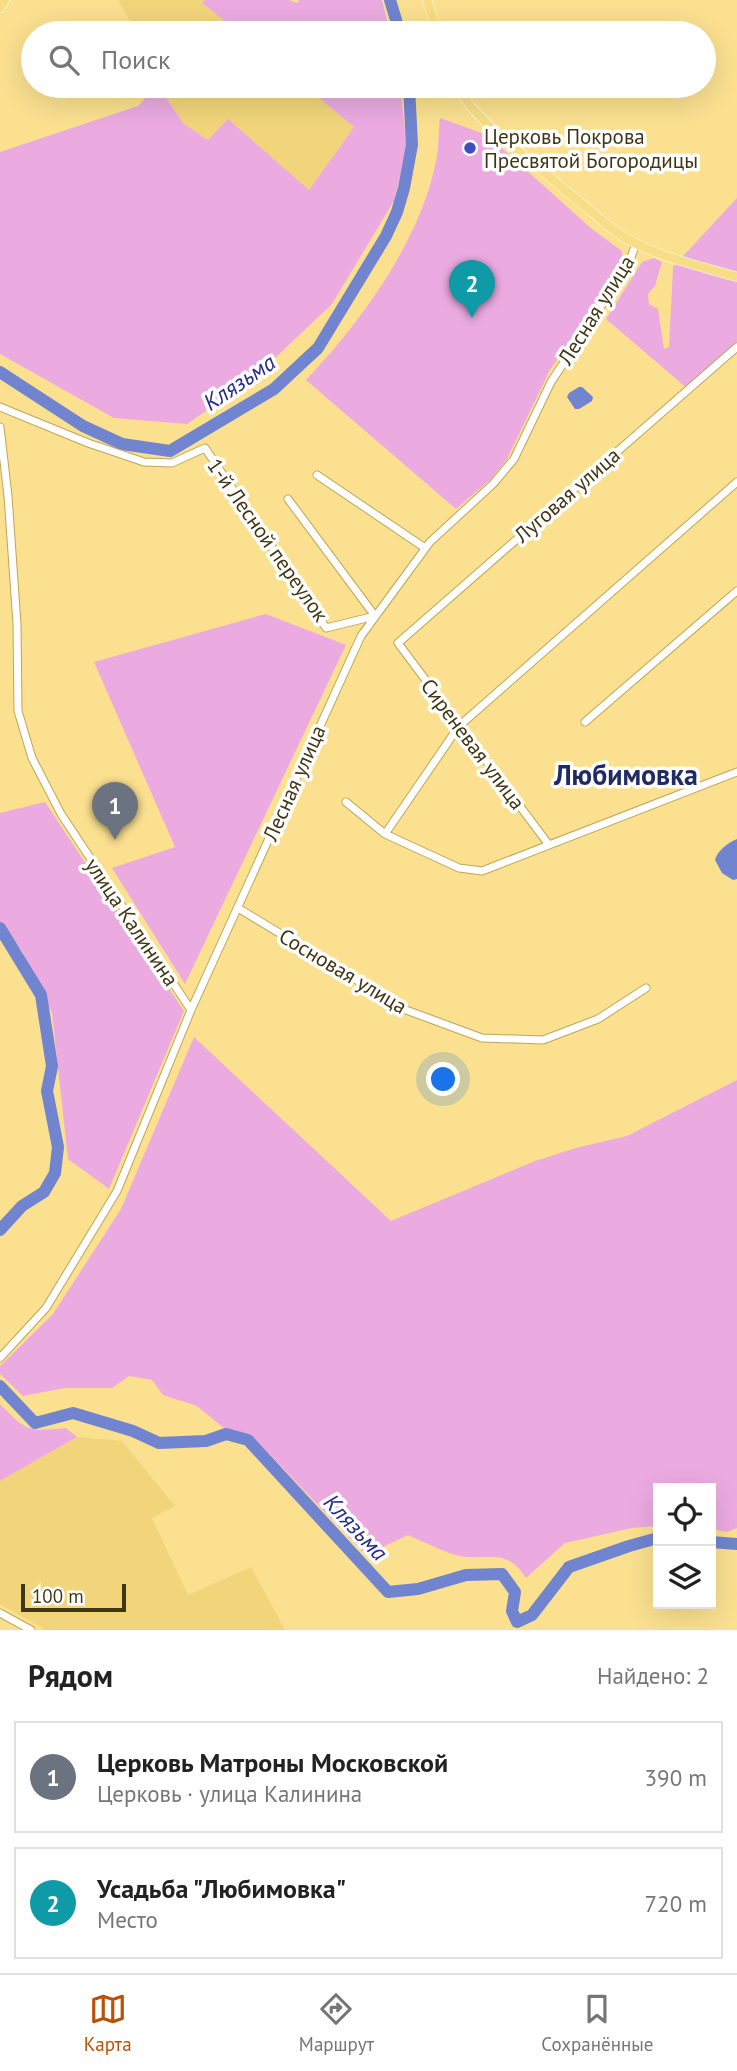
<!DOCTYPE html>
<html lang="ru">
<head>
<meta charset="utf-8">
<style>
  :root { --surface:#fff; --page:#f2f2f2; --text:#222; --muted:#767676; --line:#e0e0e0; --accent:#b45309 }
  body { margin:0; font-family:"PT Sans",sans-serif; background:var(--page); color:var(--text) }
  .controls { position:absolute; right:21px; bottom:21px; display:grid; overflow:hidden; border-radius:0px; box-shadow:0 7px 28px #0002 }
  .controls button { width:63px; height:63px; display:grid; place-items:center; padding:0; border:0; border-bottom:2px solid var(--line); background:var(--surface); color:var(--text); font:35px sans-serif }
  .scale { position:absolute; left:21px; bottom:18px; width:105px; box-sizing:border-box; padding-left:7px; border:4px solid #413614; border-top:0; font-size:19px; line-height:24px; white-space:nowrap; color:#413614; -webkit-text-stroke:5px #fff; paint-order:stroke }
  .you { position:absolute; left:444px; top:1080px; width:24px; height:24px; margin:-18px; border:5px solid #fff; border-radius:50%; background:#1a73e8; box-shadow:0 0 0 10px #1a73e833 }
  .badge { display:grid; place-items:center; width:46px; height:46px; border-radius:50%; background:var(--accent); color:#fff; font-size:23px; font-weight:700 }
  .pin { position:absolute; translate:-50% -58px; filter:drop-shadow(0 2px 4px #0008) }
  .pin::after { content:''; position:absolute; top:37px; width:24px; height:21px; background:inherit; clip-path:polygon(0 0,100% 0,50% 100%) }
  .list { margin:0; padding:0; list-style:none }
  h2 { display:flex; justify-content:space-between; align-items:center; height:91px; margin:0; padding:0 28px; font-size:30px }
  h2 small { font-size:23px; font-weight:400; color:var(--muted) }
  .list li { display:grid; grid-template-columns:46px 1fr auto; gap:21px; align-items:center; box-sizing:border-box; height:112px; margin:0 14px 14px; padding:0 14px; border:2px solid var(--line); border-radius:0px }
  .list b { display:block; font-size:26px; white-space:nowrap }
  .list p { margin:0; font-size:23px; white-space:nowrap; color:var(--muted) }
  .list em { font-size:23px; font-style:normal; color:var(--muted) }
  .icon { flex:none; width:38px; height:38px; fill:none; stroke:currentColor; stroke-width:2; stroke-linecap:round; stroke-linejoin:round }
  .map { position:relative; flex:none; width:737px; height:1630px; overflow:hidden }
  .search { position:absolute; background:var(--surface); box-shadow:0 7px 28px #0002; left:21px; right:21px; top:21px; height:77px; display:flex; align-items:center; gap:18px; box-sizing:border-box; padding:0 24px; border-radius:38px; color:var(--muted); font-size:26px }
  .sheet { height:343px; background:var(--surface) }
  nav { display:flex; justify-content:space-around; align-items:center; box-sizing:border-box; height:98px; border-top:2px solid var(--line); background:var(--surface); font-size:19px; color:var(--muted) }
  nav a { display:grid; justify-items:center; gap:4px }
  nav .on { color:var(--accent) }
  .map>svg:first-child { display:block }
  .built { fill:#f2d57b }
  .green { fill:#ebabe1 }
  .water { fill:#7084d0 }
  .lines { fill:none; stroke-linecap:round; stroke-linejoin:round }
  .river { stroke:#7084d0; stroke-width:12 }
  .minor-casing { stroke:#bfa555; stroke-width:9 }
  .major-casing { stroke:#fff; stroke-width:10 }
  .minor { stroke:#fff; stroke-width:7 }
  .major { stroke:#f7dd85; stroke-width:9 }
  .poi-dot { fill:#3d4ec1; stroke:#fff; stroke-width:2.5 }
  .labels { text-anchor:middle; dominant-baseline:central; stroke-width:7; stroke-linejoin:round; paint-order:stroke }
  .poi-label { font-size:21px; fill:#413614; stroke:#fff; text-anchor:start }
  .street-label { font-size:21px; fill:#413614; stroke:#fff }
  .water-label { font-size:23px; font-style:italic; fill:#232c86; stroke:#fff }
  .district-label { font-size:28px; font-weight:bold; fill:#212b63; stroke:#fff }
</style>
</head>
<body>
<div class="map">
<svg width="737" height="1630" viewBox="0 0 737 1630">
  <rect width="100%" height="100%" fill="#fae08f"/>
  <!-- built -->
  <path class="built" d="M118 0H205L202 3 240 33H137Z
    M158 86H305L354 127 309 190 228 120 208 140 184 124Z
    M77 1437 122 1441 175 1506 152 1518 188 1595 251 1567 285 1630H43L41 1627 0 1604V1481Z"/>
  <!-- green -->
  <path class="green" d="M205 0H289L297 3 299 0H382L390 33H240L202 3Z
    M156 86H158L184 124 208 140 228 119 309 190 354 127 305 86H400L407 147 394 201 332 304 253 379 187 424 114 418 0 354V152L138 106Z
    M440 118 487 135 592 229 622 251 623 263 550 370 507 459 490 480 456 509 306 380C360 323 418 244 435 166 439 151 438 134 440 118Z
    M737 198V353L688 389 606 319 642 262 654 258 662 262 655 286 648 294 649 304 658 309 664 349 669 347 673 267Z
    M266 614 346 645 185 984 112 868 175 847 94 662Z
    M45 802 184 1011 109 1189 68 1159 52 1013 22 951 0 923V813Z
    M194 1037 391 1221 535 1161 576 1148 627 1136 737 1080V1528L727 1532 711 1529V1488H658V1526L632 1528 565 1543 526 1578C505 1544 483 1563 455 1555 440 1550 424 1542 408 1535L366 1555 251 1435 225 1429 197 1406 163 1395 152 1380 129 1376 112 1388H65L23 1396 0 1374V1366L53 1314 121 1209Z
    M0 1404C26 1431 28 1432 66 1428L77 1437 0 1481Z"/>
  <!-- water -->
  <path class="water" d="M579 387H582L593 397 592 401 579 409H575L567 397 569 393Z
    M737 839V879L733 880 722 873 715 860C717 851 729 842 737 839Z"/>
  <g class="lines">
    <!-- river -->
    <path class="river" d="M390 0 400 33
      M0 372 83 426 122 444 170 451 274 389 318 348 386 236 397 212 404 188 412 145 409 86
      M0 928 41 995 52 1066 47 1091 58 1147 55 1173 44 1192 22 1206 0 1230
      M0 1386 35 1423 73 1413 133 1431 159 1443 206 1441 226 1434 248 1440 388 1592 418 1589 466 1575 502 1574 515 1592 512 1611 517 1622 532 1615 569 1567 629 1546 658 1538
      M711 1542 737 1544"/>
    <defs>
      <path id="minor" d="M0 407 88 443 144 462 172 463 205 448 326 628 375 616 288 499
        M0 427 8 496 17 624 18 711 32 758 61 814 191 1010
        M317 475 425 548
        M585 722 737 591
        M346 802 385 834 459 868 482 871 737 772
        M385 834 459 726 737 482
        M549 845 398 643 737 347
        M238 908 406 1010 482 1038 543 1040 598 1019 646 988
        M0 1358 46 1308 117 1191 191 1010 361 636 430 542 493 484 514 459 551 382 628 265 636 244
        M0 1613 31 1630"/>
      <path id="major" d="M427 0 438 33
        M0 8 5 0
        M457 86 471 107 494 131 616 232C651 256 697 265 737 277"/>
    </defs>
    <!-- minor casing -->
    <use href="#minor" class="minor-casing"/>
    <!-- major casing -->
    <use href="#major" class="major-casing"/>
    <!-- minor -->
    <use href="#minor" class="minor"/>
    <!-- major -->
    <use href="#major" class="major"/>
  </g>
  <!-- markers -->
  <circle class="poi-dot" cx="470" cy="148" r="7"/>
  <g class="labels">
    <!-- poi labels -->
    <g class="poi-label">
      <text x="484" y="136">Церковь Покрова<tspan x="484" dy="24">Пресвятой Богородицы</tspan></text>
    </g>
    <!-- street labels -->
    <g class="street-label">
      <text transform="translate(596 310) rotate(-58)">Лесная улица</text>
      <text transform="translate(567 495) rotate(-41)">Луговая улица</text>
      <text transform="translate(268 540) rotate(55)">1-й Лесной переулок</text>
      <text transform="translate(473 744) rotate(53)">Сиреневая улица</text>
      <text transform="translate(294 783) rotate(-66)">Лесная улица</text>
      <text transform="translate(132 922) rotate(56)">улица Калинина</text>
      <text transform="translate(343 971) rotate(31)">Сосновая улица</text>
    </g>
    <!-- water labels -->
    <g class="water-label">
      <text transform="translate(239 382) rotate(-34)">Клязьма</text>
      <text transform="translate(356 1527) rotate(47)">Клязьма</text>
    </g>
    <!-- district labels -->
    <g class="district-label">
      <text x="626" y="774">Любимовка</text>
    </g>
  </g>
</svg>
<div class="controls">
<button><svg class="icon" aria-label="locate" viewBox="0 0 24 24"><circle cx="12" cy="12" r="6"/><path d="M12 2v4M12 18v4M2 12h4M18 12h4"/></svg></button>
<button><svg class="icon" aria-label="layers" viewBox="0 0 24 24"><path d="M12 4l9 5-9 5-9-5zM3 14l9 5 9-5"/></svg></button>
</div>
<div class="scale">100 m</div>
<div class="you"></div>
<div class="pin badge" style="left:115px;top:840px;background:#6b7280">1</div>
<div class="pin badge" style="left:472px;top:318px;background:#0f9aa8">2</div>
<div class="search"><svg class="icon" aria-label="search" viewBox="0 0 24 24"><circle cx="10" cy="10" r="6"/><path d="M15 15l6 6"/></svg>Поиск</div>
</div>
<section class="sheet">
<h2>Рядом<small>Найдено: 2</small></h2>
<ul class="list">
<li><span class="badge" style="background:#6b7280">1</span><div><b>Церковь Матроны Московской</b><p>Церковь · улица Калинина</p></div><em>390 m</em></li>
<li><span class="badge" style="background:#0f9aa8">2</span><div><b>Усадьба &quot;Любимовка&quot;</b><p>Место</p></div><em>720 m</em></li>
</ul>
</section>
<nav>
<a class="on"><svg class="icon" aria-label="map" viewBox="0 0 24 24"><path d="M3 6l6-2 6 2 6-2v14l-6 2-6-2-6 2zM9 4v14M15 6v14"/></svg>Карта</a>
<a><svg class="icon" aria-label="directions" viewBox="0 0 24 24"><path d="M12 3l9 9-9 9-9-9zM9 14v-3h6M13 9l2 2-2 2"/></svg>Маршрут</a>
<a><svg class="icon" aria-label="saved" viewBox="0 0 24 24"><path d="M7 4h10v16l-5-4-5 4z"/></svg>Сохранённые</a>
</nav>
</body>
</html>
